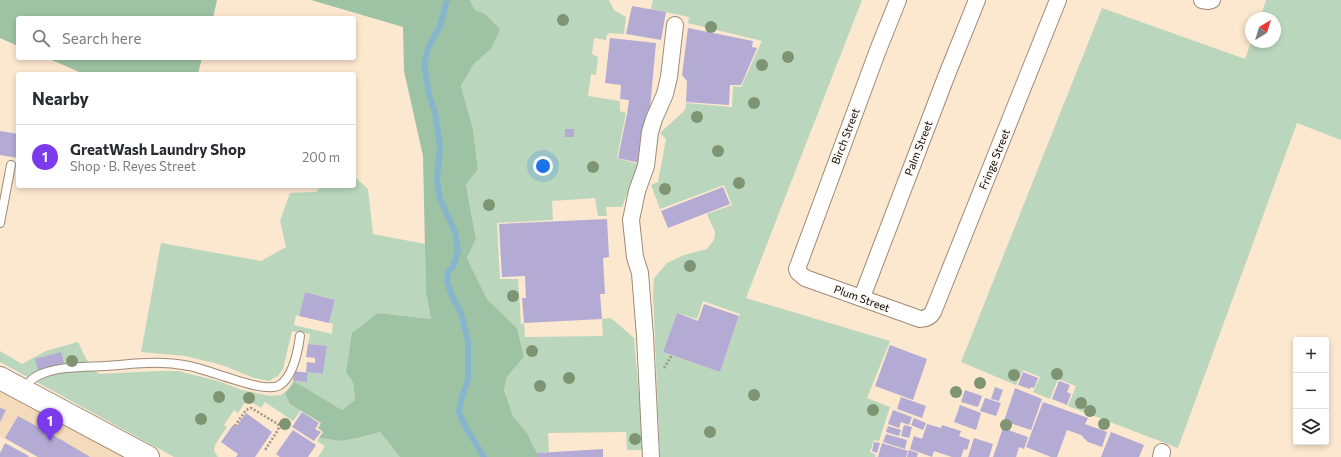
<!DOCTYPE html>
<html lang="en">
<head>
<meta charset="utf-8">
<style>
  :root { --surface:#fff; --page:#f2f2f3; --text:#2b2b33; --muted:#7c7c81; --line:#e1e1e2; --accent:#7c3aed }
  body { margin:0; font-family:Commissioner,sans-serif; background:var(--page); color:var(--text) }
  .controls { position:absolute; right:12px; bottom:12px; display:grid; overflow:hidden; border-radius:4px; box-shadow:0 2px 6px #0003 }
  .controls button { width:36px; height:36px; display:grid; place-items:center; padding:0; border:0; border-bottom:1px solid var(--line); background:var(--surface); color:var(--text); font:20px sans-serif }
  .compass { position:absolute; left:1245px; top:12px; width:36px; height:36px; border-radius:50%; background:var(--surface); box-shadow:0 2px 6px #0003; rotate:38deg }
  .you { position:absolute; left:543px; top:166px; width:14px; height:14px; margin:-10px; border:3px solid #fff; border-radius:50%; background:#1a73e8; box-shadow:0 0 0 6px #1a73e833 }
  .badge { display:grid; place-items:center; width:26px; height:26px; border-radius:50%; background:var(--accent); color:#fff; font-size:13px; font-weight:700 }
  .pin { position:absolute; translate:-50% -33px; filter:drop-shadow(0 1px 2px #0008) }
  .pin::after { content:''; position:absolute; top:21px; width:14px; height:12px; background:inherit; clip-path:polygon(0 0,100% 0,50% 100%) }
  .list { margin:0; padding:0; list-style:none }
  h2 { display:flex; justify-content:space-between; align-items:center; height:52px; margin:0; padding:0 16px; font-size:17px }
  h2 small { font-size:13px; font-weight:400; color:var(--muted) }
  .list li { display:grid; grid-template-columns:26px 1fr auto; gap:12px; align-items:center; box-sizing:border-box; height:64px; padding:0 16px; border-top:1px solid var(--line) }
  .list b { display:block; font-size:15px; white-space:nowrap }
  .list p { margin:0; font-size:13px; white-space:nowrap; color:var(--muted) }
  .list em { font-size:13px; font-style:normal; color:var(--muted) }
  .icon { flex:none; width:22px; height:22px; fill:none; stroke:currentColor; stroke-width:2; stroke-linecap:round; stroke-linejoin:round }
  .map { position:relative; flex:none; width:1341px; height:457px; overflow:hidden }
  .search { position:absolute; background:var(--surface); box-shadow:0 2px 6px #0003; left:16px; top:16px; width:340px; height:44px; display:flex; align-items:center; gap:10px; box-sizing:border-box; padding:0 14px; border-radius:4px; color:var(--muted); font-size:15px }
  .panel { position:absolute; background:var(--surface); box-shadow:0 2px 6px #0003; left:16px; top:72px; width:340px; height:116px; border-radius:4px }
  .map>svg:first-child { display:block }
  .built { fill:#f4dbbc }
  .green { fill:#bad7be; fill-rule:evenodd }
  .forest { fill:#9ec3a4 }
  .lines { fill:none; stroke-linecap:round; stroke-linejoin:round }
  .stream { stroke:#87b5cc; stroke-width:6 }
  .building { fill:#b3abd4 }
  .lane-casing { stroke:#9e8b75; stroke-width:10 }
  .street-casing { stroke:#9e8b75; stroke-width:18 }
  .secondary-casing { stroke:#9e8b75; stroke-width:24 }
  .path { stroke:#a29381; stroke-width:2.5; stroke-dasharray:2 2; stroke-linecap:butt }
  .lane { stroke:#fff; stroke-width:8 }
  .street { stroke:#fff; stroke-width:16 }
  .secondary { stroke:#fff; stroke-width:22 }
  .tree { fill:#7f9473 }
  .labels { text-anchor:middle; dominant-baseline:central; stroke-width:3; stroke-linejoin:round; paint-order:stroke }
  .street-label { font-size:11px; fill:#120b04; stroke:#fcf8f3 }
</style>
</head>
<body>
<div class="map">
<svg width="1341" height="457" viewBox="0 0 1341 457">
  <rect width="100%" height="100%" fill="#fce7cf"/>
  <!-- built -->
  <path class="built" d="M0 388 129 457H37L0 436Z"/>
  <!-- green -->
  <path class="green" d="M470 0H609L614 10 626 17 624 34 609 33 607 35 606 40 594 38 592 54 598 57 596 75 591 74 588 96 620 101V111L626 113 617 158 638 164 622 207H606L607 216H598L595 198 552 201 553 220 497 223 500 279H518L521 324 524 323 525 337 603 336 602 319 611 318 634 338 642 431V450H627L626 432 548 433 549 452 537 453 527 433 513 416 504 390 507 377 524 357 517 328 487 299 467 258 476 239 466 185 478 169 473 129 461 86 474 64 491 49 485 14 475 10Z
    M653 0H862L746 298 890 341 867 398 890 407 879 441 874 440 870 452 876 455 875 457H660L653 293 654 278 667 263 684 255 707 249 714 240 715 232 707 214 732 205 724 185 660 209 651 185 658 182 666 139 660 133 685 110 686 103 732 107 733 86 741 87 762 41 688 23 689 17 651 9ZM703 301 740 314 720 372 663 352 677 313 697 319Z
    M1266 0H1341V140L1297 123 1178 448 1068 406 1076 386 1058 379 1050 399 1033 392 1040 377 1023 370 1016 385 961 362 1102 8 1245 59 1251 42H1275V18H1260Z
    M354 176 368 189 373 234 425 244 426 293 431 319 378 313 353 382 355 400 342 410 295 383 290 404 301 410 293 421 265 402 261 408 251 402H245L238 413 234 410 224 425 227 427 215 445 214 451 218 457H174L0 362V351L22 364 46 351 78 342C84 354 88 366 99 374L158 371H178L218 381 242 390 271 396 281 395 288 390 293 381 307 382 308 373H305L306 372 323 374 327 347 308 344 310 334 292 331 283 369 278 376 269 381 254 378 222 365 185 356 141 352 161 243 261 261 286 247 280 221 290 193 316 192 321 186H354ZM305 292 335 300 329 323 333 324 332 334 294 325 296 315 299 316Z
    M380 432 400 457H318L325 446 317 441 319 438 341 441 358 438Z"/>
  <!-- forest -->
  <path class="forest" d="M0 0H217L213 18H18V46L0 38Z
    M311 0H470L475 10 485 14 500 29 491 49 474 64 461 86 473 129 478 169 466 185 476 239 467 258 487 299 517 328 524 357 507 377 504 390 513 416 527 433 537 453V457H400L380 432 358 438 341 441 319 438 323 432 318 428 321 423 290 404 285 393 295 382 342 410 355 400 353 382 346 372 352 333 378 313 431 319 426 293 423 156 404 71 403 27Z
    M47 58H202L198 74H84Z"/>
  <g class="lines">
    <!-- stream -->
    <path class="stream" d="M447 0 440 26 428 48 424 65 429 94 435 113 440 145 437 180 440 199 455 232 458 250 454 265 448 272 447 281 452 296 461 313 468 341V380L462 397 459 412 465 426 484 457"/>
  </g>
  <!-- building -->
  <path class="building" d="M632 6 666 12 661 40 626 34Z
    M688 28 753 41 752 47 757 48 741 85H730L729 105 686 102 687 81 682 75Z
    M610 38 656 43 649 119 639 163 618 158 627 114 629 100 620 99 621 85 605 83Z
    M565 129H574V137H565Z
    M0 131 18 134V158L0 155Z
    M723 187 730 204 668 228 661 211Z
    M607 219 609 257 603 258 605 294H600L602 319 524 323 522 298H526L525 276 502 277 499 224Z
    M305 292 335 300 329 323 299 316Z
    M704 304 739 316 720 372 663 352 677 313 698 321Z
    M308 344 327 346 323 374 306 372 307 362 315 363V358L306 357Z
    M890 345 927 359 913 400 875 386Z
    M61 352 64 363 38 370 35 359Z
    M294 371 308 373 307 382 293 381Z
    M1023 372 1038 378 1034 388 1031 387 1030 389 1018 385Z
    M1059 381 1070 385 1067 392 1071 394 1067 405 1052 399Z
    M995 387 1003 390 999 401 991 399Z
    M1015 388 1042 399 1031 430 1004 421Z
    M965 390 982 396 978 407 961 402Z
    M901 397 926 406 922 418 897 409Z
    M985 398 1001 403 996 416 980 411Z
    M1043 402 1088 418 1085 424 1107 432 1102 447 1088 442 1081 435 1067 430 1057 457H1051L1026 447Z
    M960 405 981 413 976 430 954 422Z
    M0 408 6 410 0 422Z
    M893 410 912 417 909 425 901 422 899 428 888 424Z
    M302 412 319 423 315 429 321 432 314 441 292 427Z
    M246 413 272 432 255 457H236L238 454 221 442 233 425 236 427Z
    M18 416 60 439 90 457H38L5 438Z
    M914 418 926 423 923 430 911 425Z
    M927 424 941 428 942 425 961 431 959 436 970 440 967 450 964 449 961 457H952L934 451 932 457 910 449 914 436 922 439Z
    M904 425 912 427 909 438 901 436Z
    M888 426 901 430 899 436 886 432Z
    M1003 428 1028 437 1024 449 1019 447 1016 457H993Z
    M293 430 316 445 308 457H280L276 454Z
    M1111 432 1144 445 1139 457H1101Z
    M886 434 907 440 905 449 883 442Z
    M974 438 993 444 989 457H968Z
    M874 442 880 443 877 453 872 451Z
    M5 443 29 456 28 457H0V453Z
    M882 443 908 451 906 457H878Z
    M603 449V457H537V453Z
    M909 450 918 453 917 457H907Z"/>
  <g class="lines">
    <defs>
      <path id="lane" d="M0 223 11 165
        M24 389C28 383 32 378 39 375 59 366 83 367 105 366 135 364 158 360 189 366 208 369 266 395 280 385 293 376 298 351 300 336"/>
      <path id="street" d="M898 0 878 50 797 269 798 272 805 278 920 319C926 319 930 317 933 312L1058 0
        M1202 0 1208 1 1212 0
        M862 297 946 77 977 0
        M651 457 645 336 640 273 635 257 631 220 637 191 646 166 650 132 654 119 665 94 669 77 675 25
        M1161 457 1162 452"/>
      <path id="secondary" d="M0 378 148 457"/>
    </defs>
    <!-- lane casing -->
    <use href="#lane" class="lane-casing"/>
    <!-- street casing -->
    <use href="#street" class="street-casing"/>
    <!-- secondary casing -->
    <use href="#secondary" class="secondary-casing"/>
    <!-- path -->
    <path class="path" d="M664 368 672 355
      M235 426 246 410 251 408 278 424 279 427 278 430 265 450"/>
    <!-- lane -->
    <use href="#lane" class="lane"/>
    <!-- street -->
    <use href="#street" class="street"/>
    <!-- secondary -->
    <use href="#secondary" class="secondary"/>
  </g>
  <!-- trees -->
  <g class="tree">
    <circle cx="563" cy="20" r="6"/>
    <circle cx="711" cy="27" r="6"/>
    <circle cx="788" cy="57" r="6"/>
    <circle cx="762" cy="65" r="6"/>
    <circle cx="754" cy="103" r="6"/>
    <circle cx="697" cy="117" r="6"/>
    <circle cx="718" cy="151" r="6"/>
    <circle cx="593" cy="167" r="6"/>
    <circle cx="739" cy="183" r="6"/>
    <circle cx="665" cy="189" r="6"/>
    <circle cx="489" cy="205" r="6"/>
    <circle cx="690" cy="266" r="6"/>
    <circle cx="513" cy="296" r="6"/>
    <circle cx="532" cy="351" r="6"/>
    <circle cx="72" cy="361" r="6"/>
    <circle cx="1057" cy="374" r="6"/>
    <circle cx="1014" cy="375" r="6"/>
    <circle cx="569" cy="378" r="6"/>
    <circle cx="980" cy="383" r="6"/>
    <circle cx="540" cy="386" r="6"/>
    <circle cx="956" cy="392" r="6"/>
    <circle cx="754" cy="395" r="6"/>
    <circle cx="219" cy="397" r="6"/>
    <circle cx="249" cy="398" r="6"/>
    <circle cx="1081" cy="403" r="6"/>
    <circle cx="873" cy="410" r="6"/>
    <circle cx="1090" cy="411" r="6"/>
    <circle cx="201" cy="419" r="6"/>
    <circle cx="285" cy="424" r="6"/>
    <circle cx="1104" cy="424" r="6"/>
    <circle cx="1006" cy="425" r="6"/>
    <circle cx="710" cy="432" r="6"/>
    <circle cx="635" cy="439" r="6"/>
  </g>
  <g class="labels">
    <!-- street labels -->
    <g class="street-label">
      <text transform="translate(845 136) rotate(-69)">Birch Street</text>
      <text transform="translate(918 148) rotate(-69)">Palm Street</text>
      <text transform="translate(994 159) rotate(-68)">Fringe Street</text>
      <text transform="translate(862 298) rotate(20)">Plum Street</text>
    </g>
  </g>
</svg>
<div class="controls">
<button>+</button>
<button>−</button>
<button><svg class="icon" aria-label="layers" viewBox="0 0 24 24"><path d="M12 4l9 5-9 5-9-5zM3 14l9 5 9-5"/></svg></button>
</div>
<svg class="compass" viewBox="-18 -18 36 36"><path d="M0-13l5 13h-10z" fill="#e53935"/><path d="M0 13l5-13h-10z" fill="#7c7c81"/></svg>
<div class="you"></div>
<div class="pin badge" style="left:50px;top:441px">1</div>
<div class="search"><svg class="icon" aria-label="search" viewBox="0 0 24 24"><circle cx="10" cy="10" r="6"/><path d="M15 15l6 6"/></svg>Search here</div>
<section class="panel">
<h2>Nearby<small></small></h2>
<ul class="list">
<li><span class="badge">1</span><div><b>GreatWash Laundry Shop</b><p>Shop · B. Reyes Street</p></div><em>200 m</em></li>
</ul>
</section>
</div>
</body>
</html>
